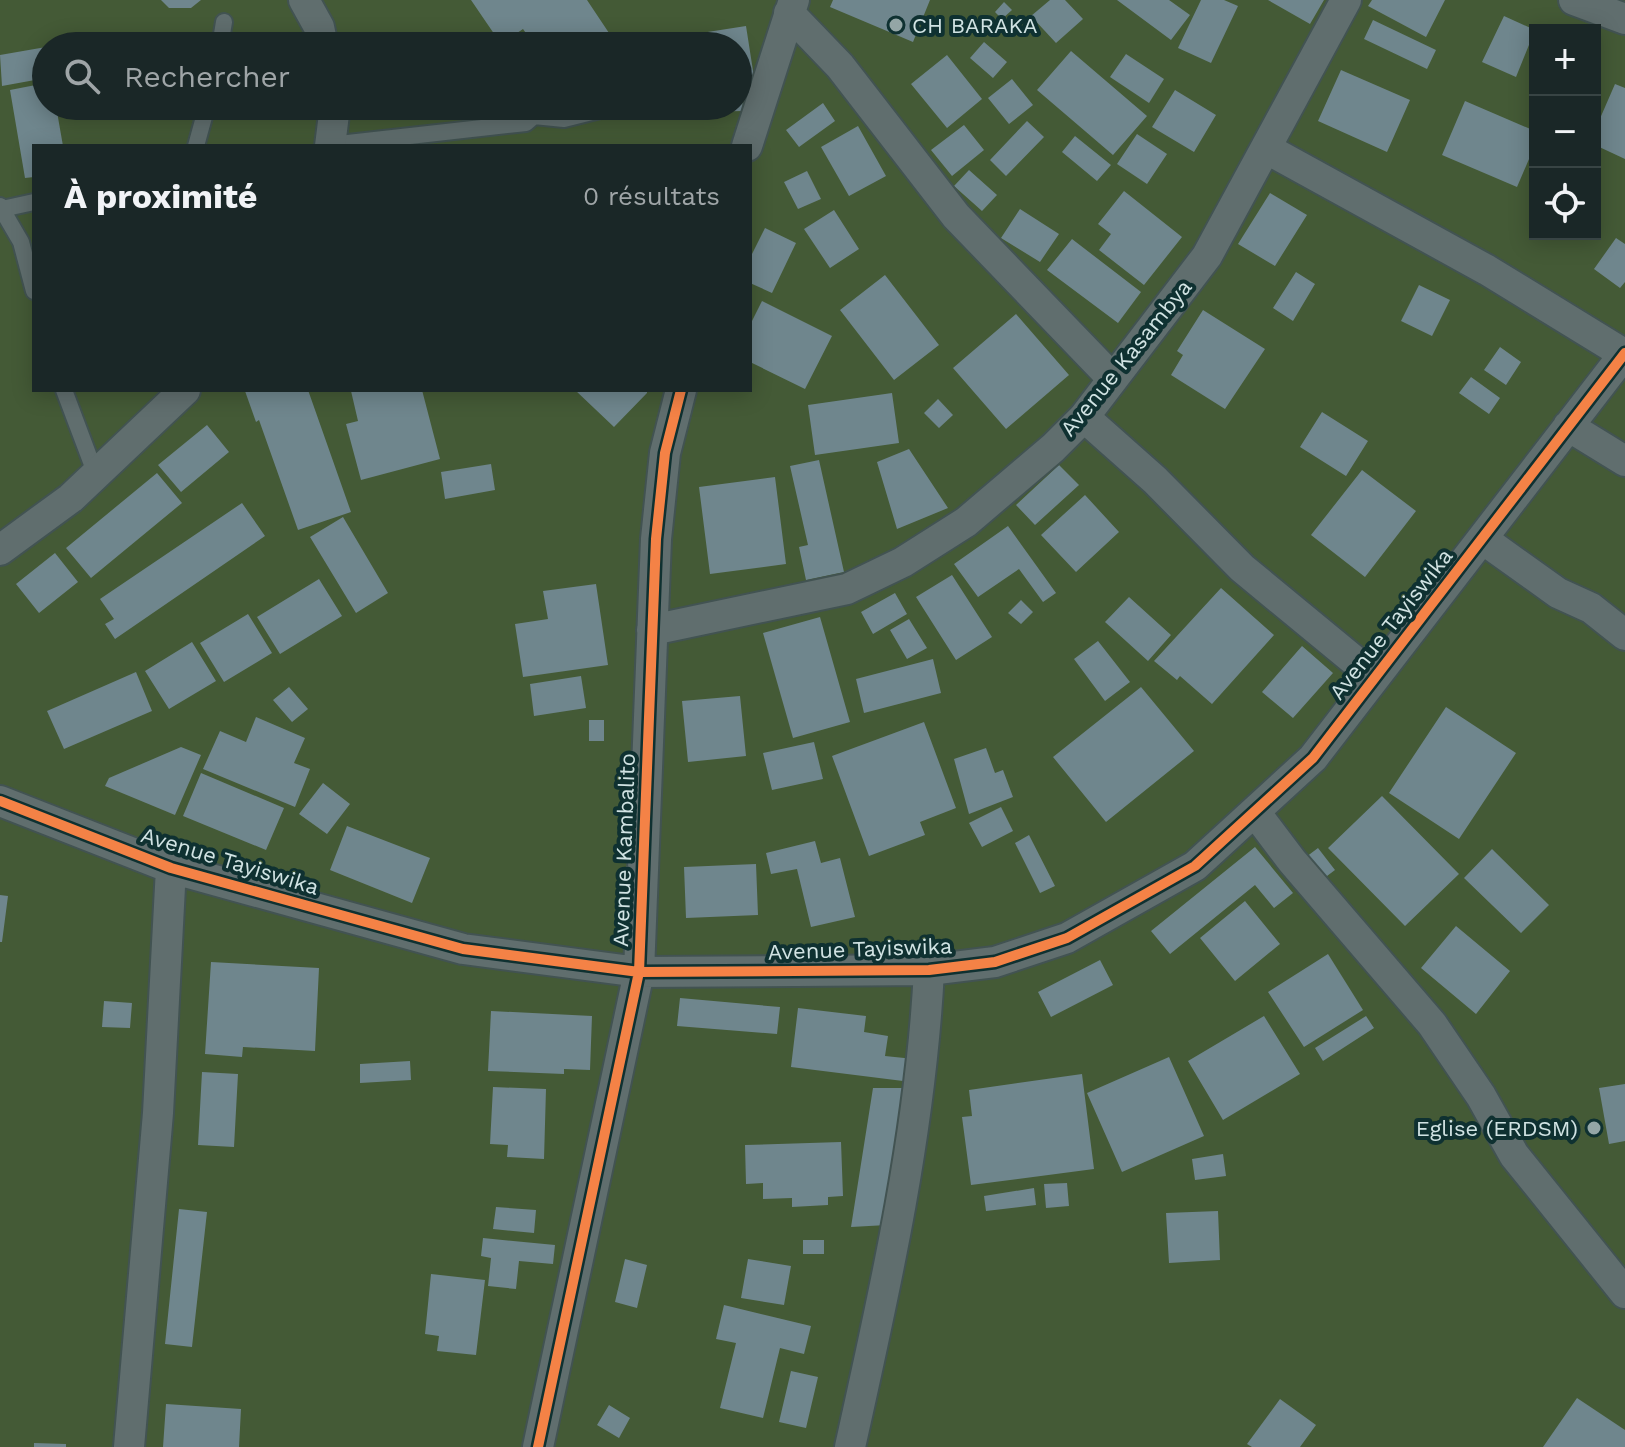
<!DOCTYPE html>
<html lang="fr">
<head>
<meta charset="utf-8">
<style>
  :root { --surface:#1a2727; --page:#232f2f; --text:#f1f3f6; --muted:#9fa5a7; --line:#384444 }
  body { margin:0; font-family:"Work Sans",sans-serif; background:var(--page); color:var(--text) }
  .controls { position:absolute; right:24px; top:24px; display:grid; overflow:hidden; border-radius:0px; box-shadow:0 4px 20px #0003 }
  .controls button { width:72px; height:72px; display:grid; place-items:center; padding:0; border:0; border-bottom:2px solid var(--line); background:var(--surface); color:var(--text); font:40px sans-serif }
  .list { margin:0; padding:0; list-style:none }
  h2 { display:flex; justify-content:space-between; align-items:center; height:104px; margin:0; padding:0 32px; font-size:34px }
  h2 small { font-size:26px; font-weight:400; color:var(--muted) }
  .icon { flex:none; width:44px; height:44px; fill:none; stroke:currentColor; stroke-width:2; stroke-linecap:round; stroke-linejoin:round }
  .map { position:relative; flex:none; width:1625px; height:1447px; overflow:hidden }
  .search { position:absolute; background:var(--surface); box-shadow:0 4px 20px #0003; left:32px; top:32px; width:720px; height:88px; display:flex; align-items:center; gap:20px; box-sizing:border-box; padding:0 28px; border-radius:44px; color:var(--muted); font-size:30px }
  .panel { position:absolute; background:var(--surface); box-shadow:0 4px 20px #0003; left:32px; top:144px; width:720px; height:248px; border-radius:0px }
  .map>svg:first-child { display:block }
  .green { fill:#445a36; fill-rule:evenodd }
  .building { fill:#6f868d }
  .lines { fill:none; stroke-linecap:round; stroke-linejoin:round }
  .lane-casing { stroke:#425352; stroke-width:20 }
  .street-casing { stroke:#425352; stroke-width:34 }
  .lane { stroke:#606e6e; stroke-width:16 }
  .street { stroke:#606e6e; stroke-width:30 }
  .cycleway-casing { stroke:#0f3131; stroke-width:15 }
  .cycleway { stroke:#f48246; stroke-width:10 }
  .poi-dot { fill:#94a6a6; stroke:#0f3131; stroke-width:3 }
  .labels { text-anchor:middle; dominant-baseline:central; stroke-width:8; stroke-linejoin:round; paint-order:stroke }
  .poi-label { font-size:22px; fill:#d1e3e3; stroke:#0f3131; text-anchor:start }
  .street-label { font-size:22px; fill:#d1e3e3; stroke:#0f3131 }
</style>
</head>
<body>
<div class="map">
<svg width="1625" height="1447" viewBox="0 0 1625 1447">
  <rect width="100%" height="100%" fill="#223434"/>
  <!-- green -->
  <path class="green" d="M0 0H1625V1447H0ZM1535 30H1595V234H1535ZM46 46H738V106H46ZM34 146H750V390H34Z"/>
  <!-- building -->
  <path class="building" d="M161 0H201L191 8H169Z
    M471 0H587L615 42 609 46H535L523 29 501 44Z
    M833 0H930L913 42 830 7Z
    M1050 0H1065L1083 19 1056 43 1031 16Z
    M1117 0H1169L1190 15 1171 40Z
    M1201 0H1224L1238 6 1211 63 1178 48Z
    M1268 0H1324L1310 24Z
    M1372 0H1445L1426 37 1368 6Z
    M1004 2 1012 10 1002 19 995 12Z
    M1504 16 1535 30 1516 77 1482 62Z
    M1373 20 1436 50 1427 69 1364 39Z
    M746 26 754 77 738 80V46H670L669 38Z
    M116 34 118 46H59V44Z
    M984 42 1007 62 993 78 970 58Z
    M46 47V78L2 86 0 55Z
    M1071 51 1147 116 1113 155 1037 90Z
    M1126 54 1164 79 1149 103 1110 77Z
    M947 55 982 99 947 128 911 84Z
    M1341 70 1410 100 1387 152 1318 121Z
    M1012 79 1033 105 1009 124 988 98Z
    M46 83V106H56L63 146H34V177L25 178 10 90Z
    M1615 84 1625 88V159L1595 145V130Z
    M1175 90 1216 115 1194 152 1152 127Z
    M738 91H742L743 111 697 112V106H738Z
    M1465 101 1535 131V145L1517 187 1442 155Z
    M823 103 835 121 799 147 786 130Z
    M1027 121 1044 137 1006 176 990 160Z
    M964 125 984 150 952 176 931 150Z
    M858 126 886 176 849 196 821 147Z
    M1137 134 1167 154 1147 184 1117 164Z
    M1075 136 1111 165 1097 181 1062 152Z
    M969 170 997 195 982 211 954 186Z
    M807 171 821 199 798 209 784 182Z
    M1124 191 1182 237 1144 285 1099 250 1111 234 1098 224Z
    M1270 193 1307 215 1275 266 1238 244Z
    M1020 209 1059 234 1040 262 1001 238Z
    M834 210 859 249 830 268 804 229Z
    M765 228 796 243 772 293 750 283V258Z
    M1616 238 1625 244V282L1620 288 1594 269Z
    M1072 239 1141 292 1118 323 1047 270Z
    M1296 272 1315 284 1293 321 1273 308Z
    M885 275 939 345 894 380 840 310Z
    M1419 285 1450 300 1432 336 1401 321Z
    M762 301 832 336 805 389 750 362V325Z
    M1203 310 1265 349 1225 409 1171 375 1183 355 1177 351Z
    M1016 314 1069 375 1006 429 953 368Z
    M1500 347 1521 362 1506 385 1484 370Z
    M1471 377 1500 398 1489 414 1459 393Z
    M308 390 351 512 298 530 259 420 256 422 245 391Z
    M422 390 440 459 361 480 346 424 358 421 351 391Z
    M575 390H647V393L614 427Z
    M892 393 899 443 815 455 808 405Z
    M938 399 953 415 939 428 924 413Z
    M1322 412 1368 441 1346 476 1300 447Z
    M207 425 229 452 181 492 158 465Z
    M909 449 948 508 897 529 877 462Z
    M819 460 844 572 806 580 799 547 808 545 790 466Z
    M491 464 495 490 445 499 441 472Z
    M1059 465 1079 485 1035 525 1016 505Z
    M1362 470 1416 511 1365 577 1311 535Z
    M157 473 182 503 91 578 66 548Z
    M775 477 786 564 710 574 699 487Z
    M1085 495 1119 532 1076 572 1041 535Z
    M242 503 265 536 115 639 105 624 114 619 100 599Z
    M343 517 388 593 356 613 310 537Z
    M1008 526 1056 593 1043 602 1019 569 978 597 954 564Z
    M55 553 78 582 39 613 16 584Z
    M952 575 992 637 956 660 916 597Z
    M319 579 342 616 280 654 257 617Z
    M596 584 608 665 523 677 515 624 548 619 543 591Z
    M1221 588 1274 635 1212 704 1180 676 1177 680 1154 661Z
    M895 593 907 614 873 634 861 612Z
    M1129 597 1171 635 1148 661 1105 622Z
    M1021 600 1033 612 1021 624 1008 613Z
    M248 614 272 653 224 682 200 643Z
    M820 617 850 722 793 738 763 633Z
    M909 619 927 648 907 659 890 630Z
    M1098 641 1130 682 1105 701 1074 659Z
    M192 642 216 681 169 709 145 671Z
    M1302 646 1333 673 1293 718 1262 692Z
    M933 659 941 693 864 713 856 679Z
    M136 672 152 711 64 749 47 711Z
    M581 676 586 708 534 716 530 684Z
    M289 687 308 709 292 722 273 700Z
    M1141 687 1194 751 1106 822 1053 757Z
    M740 696 746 756 688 762 682 701Z
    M1446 707 1516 753 1459 839 1389 793Z
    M256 717 305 738 294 763 310 769 295 807 203 769 220 731 246 742Z
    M589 720H604V741H589Z
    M924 722 956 808 920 822 925 835 869 856 832 756Z
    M814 742 823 779 772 790 763 753Z
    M181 747 201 755 175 815 105 786 109 778Z
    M986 748 995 773 1003 770 1013 797 969 814 954 759Z
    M201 773 284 808 266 850 183 816Z
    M323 783 350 804 327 834 299 814Z
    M1382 796 1459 874 1405 926 1328 848Z
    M1001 807 1013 831 982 847 969 823Z
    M347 826 430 858 412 903 330 870Z
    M1029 835 1055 886 1040 893 1015 843Z
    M815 841 821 863 840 858 855 917 811 927 797 869 771 874 766 853Z
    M1255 847 1293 893 1274 908 1255 885 1170 954 1151 931Z
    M1318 848 1335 870 1323 879 1306 857Z
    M1492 849 1549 905 1521 933 1464 878Z
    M756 864 758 915 686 918 684 867Z
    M0 895 8 896 2 942H0Z
    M1245 901 1280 944 1235 981 1200 938Z
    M1456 926 1510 971 1476 1014 1421 968Z
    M1328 954 1363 1010 1304 1047 1268 992Z
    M1100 960 1113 985 1051 1017 1038 992Z
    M211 962 319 968 315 1051 243 1047 242 1057 205 1054Z
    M680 998 780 1007 777 1034 677 1026Z
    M104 1001 132 1003 130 1028 102 1027Z
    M798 1008 866 1016 864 1032 888 1036 885 1056 914 1059 911 1082 791 1067Z
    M491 1011 592 1016 590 1070 564 1069V1074L488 1071Z
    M1264 1016 1300 1074 1223 1120 1188 1061Z
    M1366 1016 1374 1028 1323 1061 1315 1048Z
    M1169 1057 1204 1136 1122 1172 1087 1093Z
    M410 1061 411 1080 360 1083V1064Z
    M202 1072 238 1074 234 1147 198 1145Z
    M1082 1074 1094 1169 971 1185 962 1117 972 1116 969 1090Z
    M1625 1084V1141L1609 1144 1599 1088Z
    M493 1087 546 1089 544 1159 507 1157 508 1145 490 1144Z
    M873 1088H909L887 1225 851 1227Z
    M841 1142 843 1196 828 1197V1205L792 1207V1198L763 1199V1183L746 1184 745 1145Z
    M1223 1154 1226 1176 1195 1180 1192 1159Z
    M1067 1183 1069 1206 1046 1208 1044 1184Z
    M1034 1188 1036 1205 986 1211 984 1196Z
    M496 1207 536 1210 534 1233 493 1229Z
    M179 1209 207 1212 192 1347 165 1344Z
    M1218 1211 1220 1260 1169 1263 1166 1213Z
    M483 1238 555 1245 553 1264 519 1261 516 1289 488 1286 491 1258 481 1256Z
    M803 1240H824V1254H803Z
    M625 1259 647 1265 637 1308 615 1302Z
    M748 1259 791 1266 784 1305 741 1298Z
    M431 1274 485 1280 476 1355 437 1351 439 1336 425 1334Z
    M724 1305 811 1326 804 1354 780 1348 763 1418 720 1408 736 1343 716 1339Z
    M791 1371 818 1377 806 1428 779 1422Z
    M1577 1398 1625 1430V1447H1543Z
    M1280 1399 1316 1425 1300 1447H1252L1247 1444Z
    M166 1404 241 1409 239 1447H163Z
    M609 1405 630 1418 619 1438 597 1425Z
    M34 1443 66 1444V1447H34Z"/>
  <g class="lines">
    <defs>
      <path id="lane" d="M220 46 224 22
        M534 116 564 119 616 106
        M330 145 526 123 534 116 536 106
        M196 146 207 106
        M0 206 21 242 34 291
        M2 209 34 202
        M64 390 96 475"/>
      <path id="street" d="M304 0 319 27 323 46
        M1574 0 1625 19
        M789 13 840 66 956 216 1113 379
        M330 146 335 106
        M747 146 794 0
        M1267 149 1487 270 1624 354
        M1084 417 1155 480 1242 568 1373 676
        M1568 426 1625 461
        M1484 540 1558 593 1591 608 1625 635
        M0 550 71 498 185 390
        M652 630 847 589 903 562 966 522 1053 448 1084 417 1207 256 1346 0
        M0 801 171 868 463 949 639 972 929 970 995 962 1067 938 1195 866 1313 758 1625 353
        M1255 812 1292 861 1432 1024 1481 1096 1514 1155 1625 1293
        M129 1447 158 1113 171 868
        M538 1447 639 972 656 539 665 453 681 390
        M850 1447C885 1290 921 1131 929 970"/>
    </defs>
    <!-- lane casing -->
    <use href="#lane" class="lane-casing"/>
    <!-- street casing -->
    <use href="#street" class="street-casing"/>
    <!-- lane -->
    <use href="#lane" class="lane"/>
    <!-- street -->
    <use href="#street" class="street"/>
    <defs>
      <path id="cycleway" d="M0 801 171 868 463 949 639 972 929 970 995 962 1067 938 1195 866 1313 758 1625 353
        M538 1447 639 972 656 539 665 453 681 390"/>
    </defs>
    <!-- cycleway casing -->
    <use href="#cycleway" class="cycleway-casing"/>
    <!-- cycleway -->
    <use href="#cycleway" class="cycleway"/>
  </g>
  <!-- markers -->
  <g class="poi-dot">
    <circle cx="896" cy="25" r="8"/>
    <circle cx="1594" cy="1128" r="8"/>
  </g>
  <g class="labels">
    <!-- poi labels -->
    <g class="poi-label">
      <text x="912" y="25">CH BARAKA</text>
      <text x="1578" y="1128" text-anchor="end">Eglise (ERDSM)</text>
    </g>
    <!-- street labels -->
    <g class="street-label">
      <text transform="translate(1126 358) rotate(-51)">Avenue Kasambya</text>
      <text transform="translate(1391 624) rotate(-52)">Avenue Tayiswika</text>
      <text transform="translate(624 850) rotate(-88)">Avenue Kambalito</text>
      <text transform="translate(230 861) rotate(17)">Avenue Tayiswika</text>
      <text transform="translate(860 949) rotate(-2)">Avenue Tayiswika</text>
    </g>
  </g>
</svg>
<div class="controls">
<button>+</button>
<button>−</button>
<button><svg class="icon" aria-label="locate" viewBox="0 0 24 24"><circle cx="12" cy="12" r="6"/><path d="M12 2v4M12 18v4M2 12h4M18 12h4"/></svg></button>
</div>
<div class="search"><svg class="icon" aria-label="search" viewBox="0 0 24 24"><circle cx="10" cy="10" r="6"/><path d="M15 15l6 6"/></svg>Rechercher</div>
<section class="panel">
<h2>À proximité<small>0 résultats</small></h2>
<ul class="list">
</ul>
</section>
</div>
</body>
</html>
